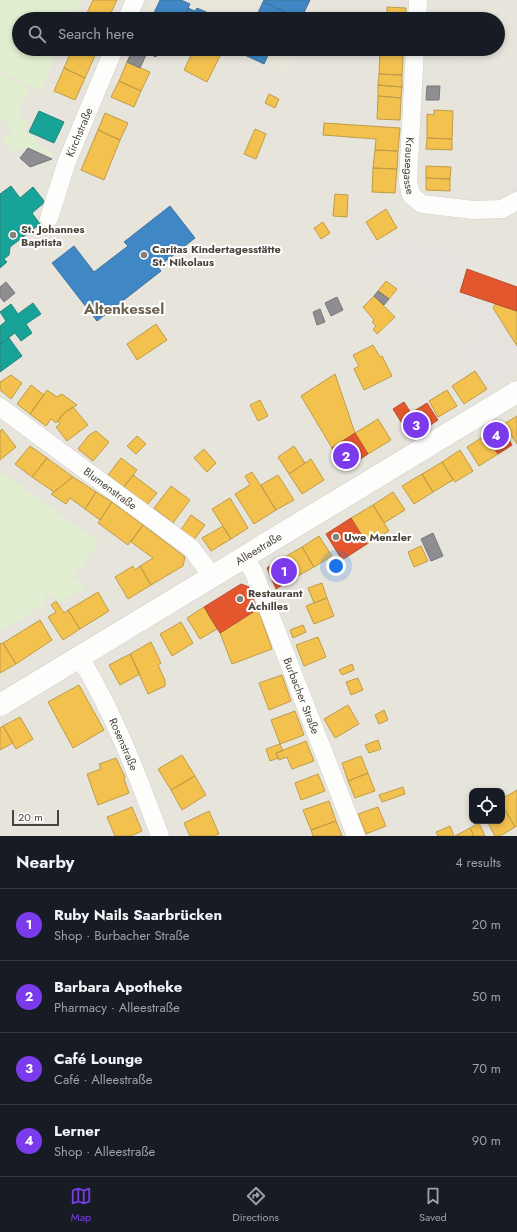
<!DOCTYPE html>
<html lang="en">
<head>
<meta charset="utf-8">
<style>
  :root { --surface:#171b24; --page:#20242c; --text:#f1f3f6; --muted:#9ea1a6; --line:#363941; --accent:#7c3aed }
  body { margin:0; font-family:Jost,sans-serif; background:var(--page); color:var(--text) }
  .controls { position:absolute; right:12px; bottom:12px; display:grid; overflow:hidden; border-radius:8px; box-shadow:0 2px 6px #0003 }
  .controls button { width:36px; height:36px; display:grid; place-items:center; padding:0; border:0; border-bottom:1px solid var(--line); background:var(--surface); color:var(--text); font:20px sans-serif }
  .scale { position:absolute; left:12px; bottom:10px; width:47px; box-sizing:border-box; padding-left:4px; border:2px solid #4b4439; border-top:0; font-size:11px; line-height:14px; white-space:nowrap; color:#4b4439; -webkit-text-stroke:3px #fff; paint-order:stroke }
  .you { position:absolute; left:336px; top:566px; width:14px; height:14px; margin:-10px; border:3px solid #fff; border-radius:50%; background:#1a73e8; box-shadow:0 0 0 6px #1a73e833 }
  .badge { display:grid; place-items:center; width:26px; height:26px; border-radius:50%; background:var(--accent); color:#fff; font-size:13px; font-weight:700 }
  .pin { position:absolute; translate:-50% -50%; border:2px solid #fff; box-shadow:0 1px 4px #0006 }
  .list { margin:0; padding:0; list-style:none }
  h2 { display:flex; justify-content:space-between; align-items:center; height:52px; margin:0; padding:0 16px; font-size:17px }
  h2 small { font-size:13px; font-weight:400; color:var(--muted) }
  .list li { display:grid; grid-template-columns:26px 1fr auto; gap:12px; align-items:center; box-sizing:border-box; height:72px; padding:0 16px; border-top:1px solid var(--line) }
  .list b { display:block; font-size:15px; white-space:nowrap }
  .list p { margin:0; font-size:13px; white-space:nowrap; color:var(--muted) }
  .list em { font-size:13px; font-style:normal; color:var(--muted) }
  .icon { flex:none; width:22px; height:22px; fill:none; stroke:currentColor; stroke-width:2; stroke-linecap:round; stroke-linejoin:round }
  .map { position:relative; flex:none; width:517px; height:836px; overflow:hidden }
  .search { position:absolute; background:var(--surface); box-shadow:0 2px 6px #0003; left:12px; right:12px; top:12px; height:44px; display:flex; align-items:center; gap:10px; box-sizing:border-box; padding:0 14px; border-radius:22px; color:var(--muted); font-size:15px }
  .sheet { height:340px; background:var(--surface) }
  nav { display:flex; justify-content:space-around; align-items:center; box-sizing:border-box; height:56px; border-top:1px solid var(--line); background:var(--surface); font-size:11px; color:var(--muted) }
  nav a { display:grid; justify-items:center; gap:2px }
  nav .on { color:var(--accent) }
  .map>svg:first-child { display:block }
  .residential { fill:#e7e4dc; fill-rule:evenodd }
  .education { fill:#eae5da }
  .green { fill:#e1eecf }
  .parking { fill:#e6e3df }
  .homes { fill:#f2c14e; stroke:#c09c48 }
  .shops { fill:#e4572e; stroke:#b65131 }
  .schools { fill:#3f88c5; stroke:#43749b }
  .public { fill:#17a398; stroke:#27867c }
  .industry { fill:#8d8d92; stroke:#797777 }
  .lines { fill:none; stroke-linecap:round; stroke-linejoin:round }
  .minor-casing { stroke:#d2d0cb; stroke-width:19 }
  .tertiary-casing { stroke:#d2d0cb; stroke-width:23 }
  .minor { stroke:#fdfdfc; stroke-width:18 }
  .tertiary { stroke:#fdfdfc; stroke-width:22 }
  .poi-dot { fill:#868178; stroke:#fff; stroke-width:1.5 }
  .labels { text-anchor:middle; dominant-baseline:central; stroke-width:4; stroke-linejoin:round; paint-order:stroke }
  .street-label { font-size:11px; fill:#4b4439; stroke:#fff }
  .poi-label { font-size:11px; font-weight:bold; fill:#4b4439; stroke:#fff; text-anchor:start }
  .district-label { font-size:15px; font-weight:bold; fill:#6e6250; stroke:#fff }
</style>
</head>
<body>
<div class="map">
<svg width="517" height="836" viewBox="0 0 517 836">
  <rect width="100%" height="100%" fill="#f4f2ee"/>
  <!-- residential -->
  <path class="residential" d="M0 0H517V836H0ZM19 19H498V49H19ZM472 791H502V821H472Z"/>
  <!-- education -->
  <path class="education" d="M148 0H321L313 19H161L143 11Z
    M226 49H299L287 76Z"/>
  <!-- green -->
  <path class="green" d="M0 0H46L52 2 53 0H82L73 19H19V49H59L40 91 0 72Z
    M0 75 29 88 20 108 19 115 28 124 25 131 37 138 35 144 54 154 52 159 22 146 15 153 2 140 13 130 0 117Z
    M0 471 100 543 73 576 86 586 59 603 48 594 44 598 47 603 0 631Z"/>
  <!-- parking -->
  <path class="parking" d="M517 158V201L513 203 508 162Z
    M399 237 471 259 460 292 495 304 493 308 517 346V370L487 389 465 354 470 321 367 259Z"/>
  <!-- homes -->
  <path class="homes" d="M93 0H117L108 19H102L87 13Z
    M387 7 406 8 405 19H379V13H387Z
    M72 49H87L96 53 85 78 64 68Z
    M194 49H205L220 56 207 82 184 70Z
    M455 49H471L459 56Z
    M380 53 403 55 402 75 379 74Z
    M127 62 150 72 141 91 119 81Z
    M64 68 85 78 75 100 54 91Z
    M379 74 402 75V87L378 85Z
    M119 81 141 91 134 107 111 97Z
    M378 85 402 87 401 98 378 96Z
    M269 94 279 99 275 108 265 103Z
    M378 96 401 98 400 120 377 119Z
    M434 110 453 111 452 139 427 138V114L434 115Z
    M105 113 128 123 120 140 98 130Z
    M324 123 400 128 398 151 375 150 376 139 323 135Z
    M255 129 266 134 256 159 244 154Z
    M98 130 120 140 104 180 81 170Z
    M427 138 452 139V150L426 149Z
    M375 150 398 151 397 169 373 168Z
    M426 166 451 167 450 179 426 178Z
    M373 168 397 169 395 193 372 192Z
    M426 178 450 179V191L426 190Z
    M335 194 348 195 347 217 333 216Z
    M386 209 397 228 377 240 366 222Z
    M323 222 330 233 321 239 314 228Z
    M386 281 397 289 389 299 378 291Z
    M374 296 395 317 377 334 373 329 376 326 372 322 374 320 363 307Z
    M495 304 517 311V346L493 308Z
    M156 324 167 340 137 360 127 344Z
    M373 345 380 357 382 356 392 376 364 390 354 369 359 366 353 355Z
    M475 371 487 389 464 404 452 386Z
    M335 374 355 433 332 448 301 396Z
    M11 375 22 383 11 399 0 390V382Z
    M31 385 44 395 30 414 17 404Z
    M47 390 57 397 62 394 77 405 64 413 56 423 51 419 46 426 30 414Z
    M447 390 457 406 438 417 429 401Z
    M260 400 268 416 258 421 250 405Z
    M73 407 88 425 67 441 56 427 60 424 58 421 64 413Z
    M517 416V444L504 424Z
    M378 419 391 440 368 454 355 433Z
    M2 429 16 447 0 460V431Z
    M96 431 109 442 93 461 78 449 89 435Z
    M486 435 498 454 479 466 467 447Z
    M137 436 146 444 136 454 127 446Z
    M30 446 47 458 32 477 15 464Z
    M294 446 305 463 289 474 278 457Z
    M204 449 216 463 207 472 194 458Z
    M460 450 473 471 455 482 442 462Z
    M47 458 73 477 54 492 32 477Z
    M121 458 137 470 124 487 108 475Z
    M311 459 324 480 302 494 289 474Z
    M442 462 453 480 433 492 422 474Z
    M252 472 276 510 254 524 235 494 250 485 245 476Z
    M422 474 433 492 414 504 402 486Z
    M133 475 157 493 147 505 124 487Z
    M278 475 294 500 276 510 261 485Z
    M73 477 96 492 85 509 70 498 66 504 51 494Z
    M171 486 190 500 173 523 154 508Z
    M96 492 112 502 100 520 85 509Z
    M393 492 405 510 384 523 373 505Z
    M230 498 248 528 231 539 212 509Z
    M112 502 143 525 128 545 98 523Z
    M373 505 389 531 367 544 351 518Z
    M191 515 205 525 193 541 180 531Z
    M143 525 185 557 183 566 151 585 140 566 153 558 131 542Z
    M223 526 231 539 211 551 202 538Z
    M319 536 332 556 314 567 302 547Z
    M421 546 428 561 414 567 408 552Z
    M302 547 314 567 294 578 283 558Z
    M133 566 135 570 140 566 151 585 128 599 115 577Z
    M322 583 327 598 314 603 308 588Z
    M98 592 109 611 80 629 68 610Z
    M327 598 334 616 314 624 306 606Z
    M56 601 64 613 68 610 80 629 63 640 48 617 56 612 51 605Z
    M204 607 217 629 200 639 187 618Z
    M258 609 272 649 232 664 220 633Z
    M40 620 52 640 16 664 3 643Z
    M181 622 193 643 172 656 160 634Z
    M303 625 306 632 293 638 290 630Z
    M318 637 326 657 304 666 296 645Z
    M151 642 161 663 158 665 165 680V686L148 694 130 654Z
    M3 643 16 664 0 673V644Z
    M130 654 140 674 120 685 109 665Z
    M352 664 354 670 342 675 339 670Z
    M282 675 291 701 269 710 259 683Z
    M358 678 363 690 351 695 346 682Z
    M79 685 104 730 73 748 48 702Z
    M348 705 359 724 335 738 324 719Z
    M384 710 388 720 379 724 375 715Z
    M295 711 304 735 280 744 271 720Z
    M20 717 33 739 16 749 3 726Z
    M3 726 13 743 0 750V728Z
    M378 740 381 749 369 753 365 745Z
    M306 741 314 761 292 769 287 757 279 760 276 753Z
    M280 744 283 751 276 753 278 758 270 761 266 749Z
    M182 755 195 776 171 790 158 769Z
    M361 756 368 773 348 781 342 763Z
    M116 758 125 777 124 779 129 793 98 805 87 774 101 769 99 764Z
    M368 773 375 791 355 798 348 781Z
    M318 774 325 791 301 800 295 783Z
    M195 776 206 795 182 810 171 790Z
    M403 787 405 794 382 802 379 795Z
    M517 790V826L515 827 502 804V799Z
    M329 801 336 821 311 830 303 810Z
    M502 806 515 827 500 836H495L487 821H502Z
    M132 807 142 831 131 836H115L107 817Z
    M378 807 386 826 366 834 358 814Z
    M209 811 219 834 214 836H190L184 823Z
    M336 821 342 836H313L311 830Z
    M479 823 485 836H474L470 828Z
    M450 826 454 836H438L436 832Z
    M470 828 474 836H455Z"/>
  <!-- shops -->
  <path class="shops" d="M467 269 517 287V311L460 292Z
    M404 402 411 413 427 403 438 420 411 438 393 409Z
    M501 426 512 445 498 454 486 435Z
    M355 433 368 454 345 469 332 448Z
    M351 518 367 544 342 560 326 534Z
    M283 558 294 578 276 589 267 568Z
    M241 584 249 587 258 609 220 633 204 607Z"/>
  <!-- schools -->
  <path class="schools" d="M160 0H181L190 4 183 19H161L153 15Z
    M264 0H310L301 19 288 17 289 14 263 2Z
    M263 2 288 13 285 19H255Z
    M188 8 195 11 197 8 222 19H183Z
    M149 14 153 15 161 19H146Z
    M138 49H159L156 57Z
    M237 49H271L264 64 236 51Z
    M170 206 195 238 158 267 161 271 97 321 52 263 74 246 94 272 128 246 124 242Z"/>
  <!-- public -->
  <path class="public" d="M39 111 64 122 54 143 29 132Z
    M11 186 20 198 33 187 45 202 32 213 40 224 10 247 9 255 4 259 7 262 0 268V194Z
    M33 303 41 314 26 324 32 333 21 341 15 333 0 344V326L6 321 0 312 11 304 18 314Z
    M9 338 22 356 0 372V344Z"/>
  <!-- industry -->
  <path class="industry" d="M133 49H138L147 53 140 68 127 62Z
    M427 86H440L439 100H426Z
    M28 148 52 159 30 167 20 158Z
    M6 282 15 293 4 302 0 297V287Z
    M378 291 389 299 384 305 374 296Z
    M337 297 343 310 331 316 325 303Z
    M320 309 325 322 317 325 313 312Z
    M433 533 443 556 431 561 421 539Z"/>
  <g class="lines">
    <defs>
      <g id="minor">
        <path d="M127 19 135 0"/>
        <path d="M417 19 418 0"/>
        <path id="s1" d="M415 49 408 181 411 195 422 204 474 210 502 209 517 201"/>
        <path id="s2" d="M49 218 67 161 114 49"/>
        <path id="s3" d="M0 407 191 548 213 577"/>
        <path id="s4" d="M245 557 254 573 356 836"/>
        <path id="s5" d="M79 656C114 713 137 774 160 836"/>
      </g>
      <g id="tertiary">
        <path id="s6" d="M0 705 517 392"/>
      </g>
    </defs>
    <!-- minor casing -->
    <use href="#minor" class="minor-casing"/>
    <!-- tertiary casing -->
    <use href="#tertiary" class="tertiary-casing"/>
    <!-- minor -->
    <use href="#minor" class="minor"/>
    <!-- tertiary -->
    <use href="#tertiary" class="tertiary"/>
  </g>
  <!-- markers -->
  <g class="poi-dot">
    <circle cx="13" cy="235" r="4"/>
    <circle cx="144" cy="255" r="4"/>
    <circle cx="336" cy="537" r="4"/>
    <circle cx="240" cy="599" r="4"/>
  </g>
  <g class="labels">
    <!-- street labels -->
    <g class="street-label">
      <text stroke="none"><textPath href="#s2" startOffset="91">Kirchstraße</textPath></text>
      <text stroke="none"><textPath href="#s1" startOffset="117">Krausegasse</textPath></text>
      <text stroke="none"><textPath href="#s3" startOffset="137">Blumenstraße</textPath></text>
      <text stroke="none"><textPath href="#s6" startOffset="302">Alleestraße</textPath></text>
      <text stroke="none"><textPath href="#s4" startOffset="150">Burbacher Straße</textPath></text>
      <text stroke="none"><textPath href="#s5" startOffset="99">Rosenstraße</textPath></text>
    </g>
    <!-- poi labels -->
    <g class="poi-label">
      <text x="21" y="229">St. Johannes<tspan x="21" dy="13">Baptista</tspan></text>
      <text x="152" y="249">Caritas Kindertagesstätte<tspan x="152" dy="13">St. Nikolaus</tspan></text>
      <text x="344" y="537">Uwe Menzler</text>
      <text x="248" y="593">Restaurant<tspan x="248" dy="13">Achilles</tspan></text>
    </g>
    <!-- district labels -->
    <g class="district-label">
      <text x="124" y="309">Altenkessel</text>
    </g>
  </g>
</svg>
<div class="controls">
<button><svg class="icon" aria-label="locate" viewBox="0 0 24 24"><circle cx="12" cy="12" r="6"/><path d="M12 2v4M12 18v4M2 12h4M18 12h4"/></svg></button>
</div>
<div class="scale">20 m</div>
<div class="you"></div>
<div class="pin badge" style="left:284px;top:571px">1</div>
<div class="pin badge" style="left:346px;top:456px">2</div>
<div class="pin badge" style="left:416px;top:425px">3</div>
<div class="pin badge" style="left:496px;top:435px">4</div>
<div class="search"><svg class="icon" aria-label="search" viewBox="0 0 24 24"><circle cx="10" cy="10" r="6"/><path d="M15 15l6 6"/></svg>Search here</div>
</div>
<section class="sheet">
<h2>Nearby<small>4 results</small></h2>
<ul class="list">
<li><span class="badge">1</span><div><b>Ruby Nails Saarbrücken</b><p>Shop · Burbacher Straße</p></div><em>20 m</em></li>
<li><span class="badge">2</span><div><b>Barbara Apotheke</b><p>Pharmacy · Alleestraße</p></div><em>50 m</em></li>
<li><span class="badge">3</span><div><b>Café Lounge</b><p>Café · Alleestraße</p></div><em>70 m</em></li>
<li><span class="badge">4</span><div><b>Lerner</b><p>Shop · Alleestraße</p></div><em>90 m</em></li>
</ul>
</section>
<nav>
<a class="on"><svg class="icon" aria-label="map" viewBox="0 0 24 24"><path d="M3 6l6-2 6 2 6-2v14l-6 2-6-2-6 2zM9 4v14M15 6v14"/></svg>Map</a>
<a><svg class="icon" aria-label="directions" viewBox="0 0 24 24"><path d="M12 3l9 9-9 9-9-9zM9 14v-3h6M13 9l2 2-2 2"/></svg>Directions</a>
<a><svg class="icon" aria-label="saved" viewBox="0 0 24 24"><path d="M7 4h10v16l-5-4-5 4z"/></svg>Saved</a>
</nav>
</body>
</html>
